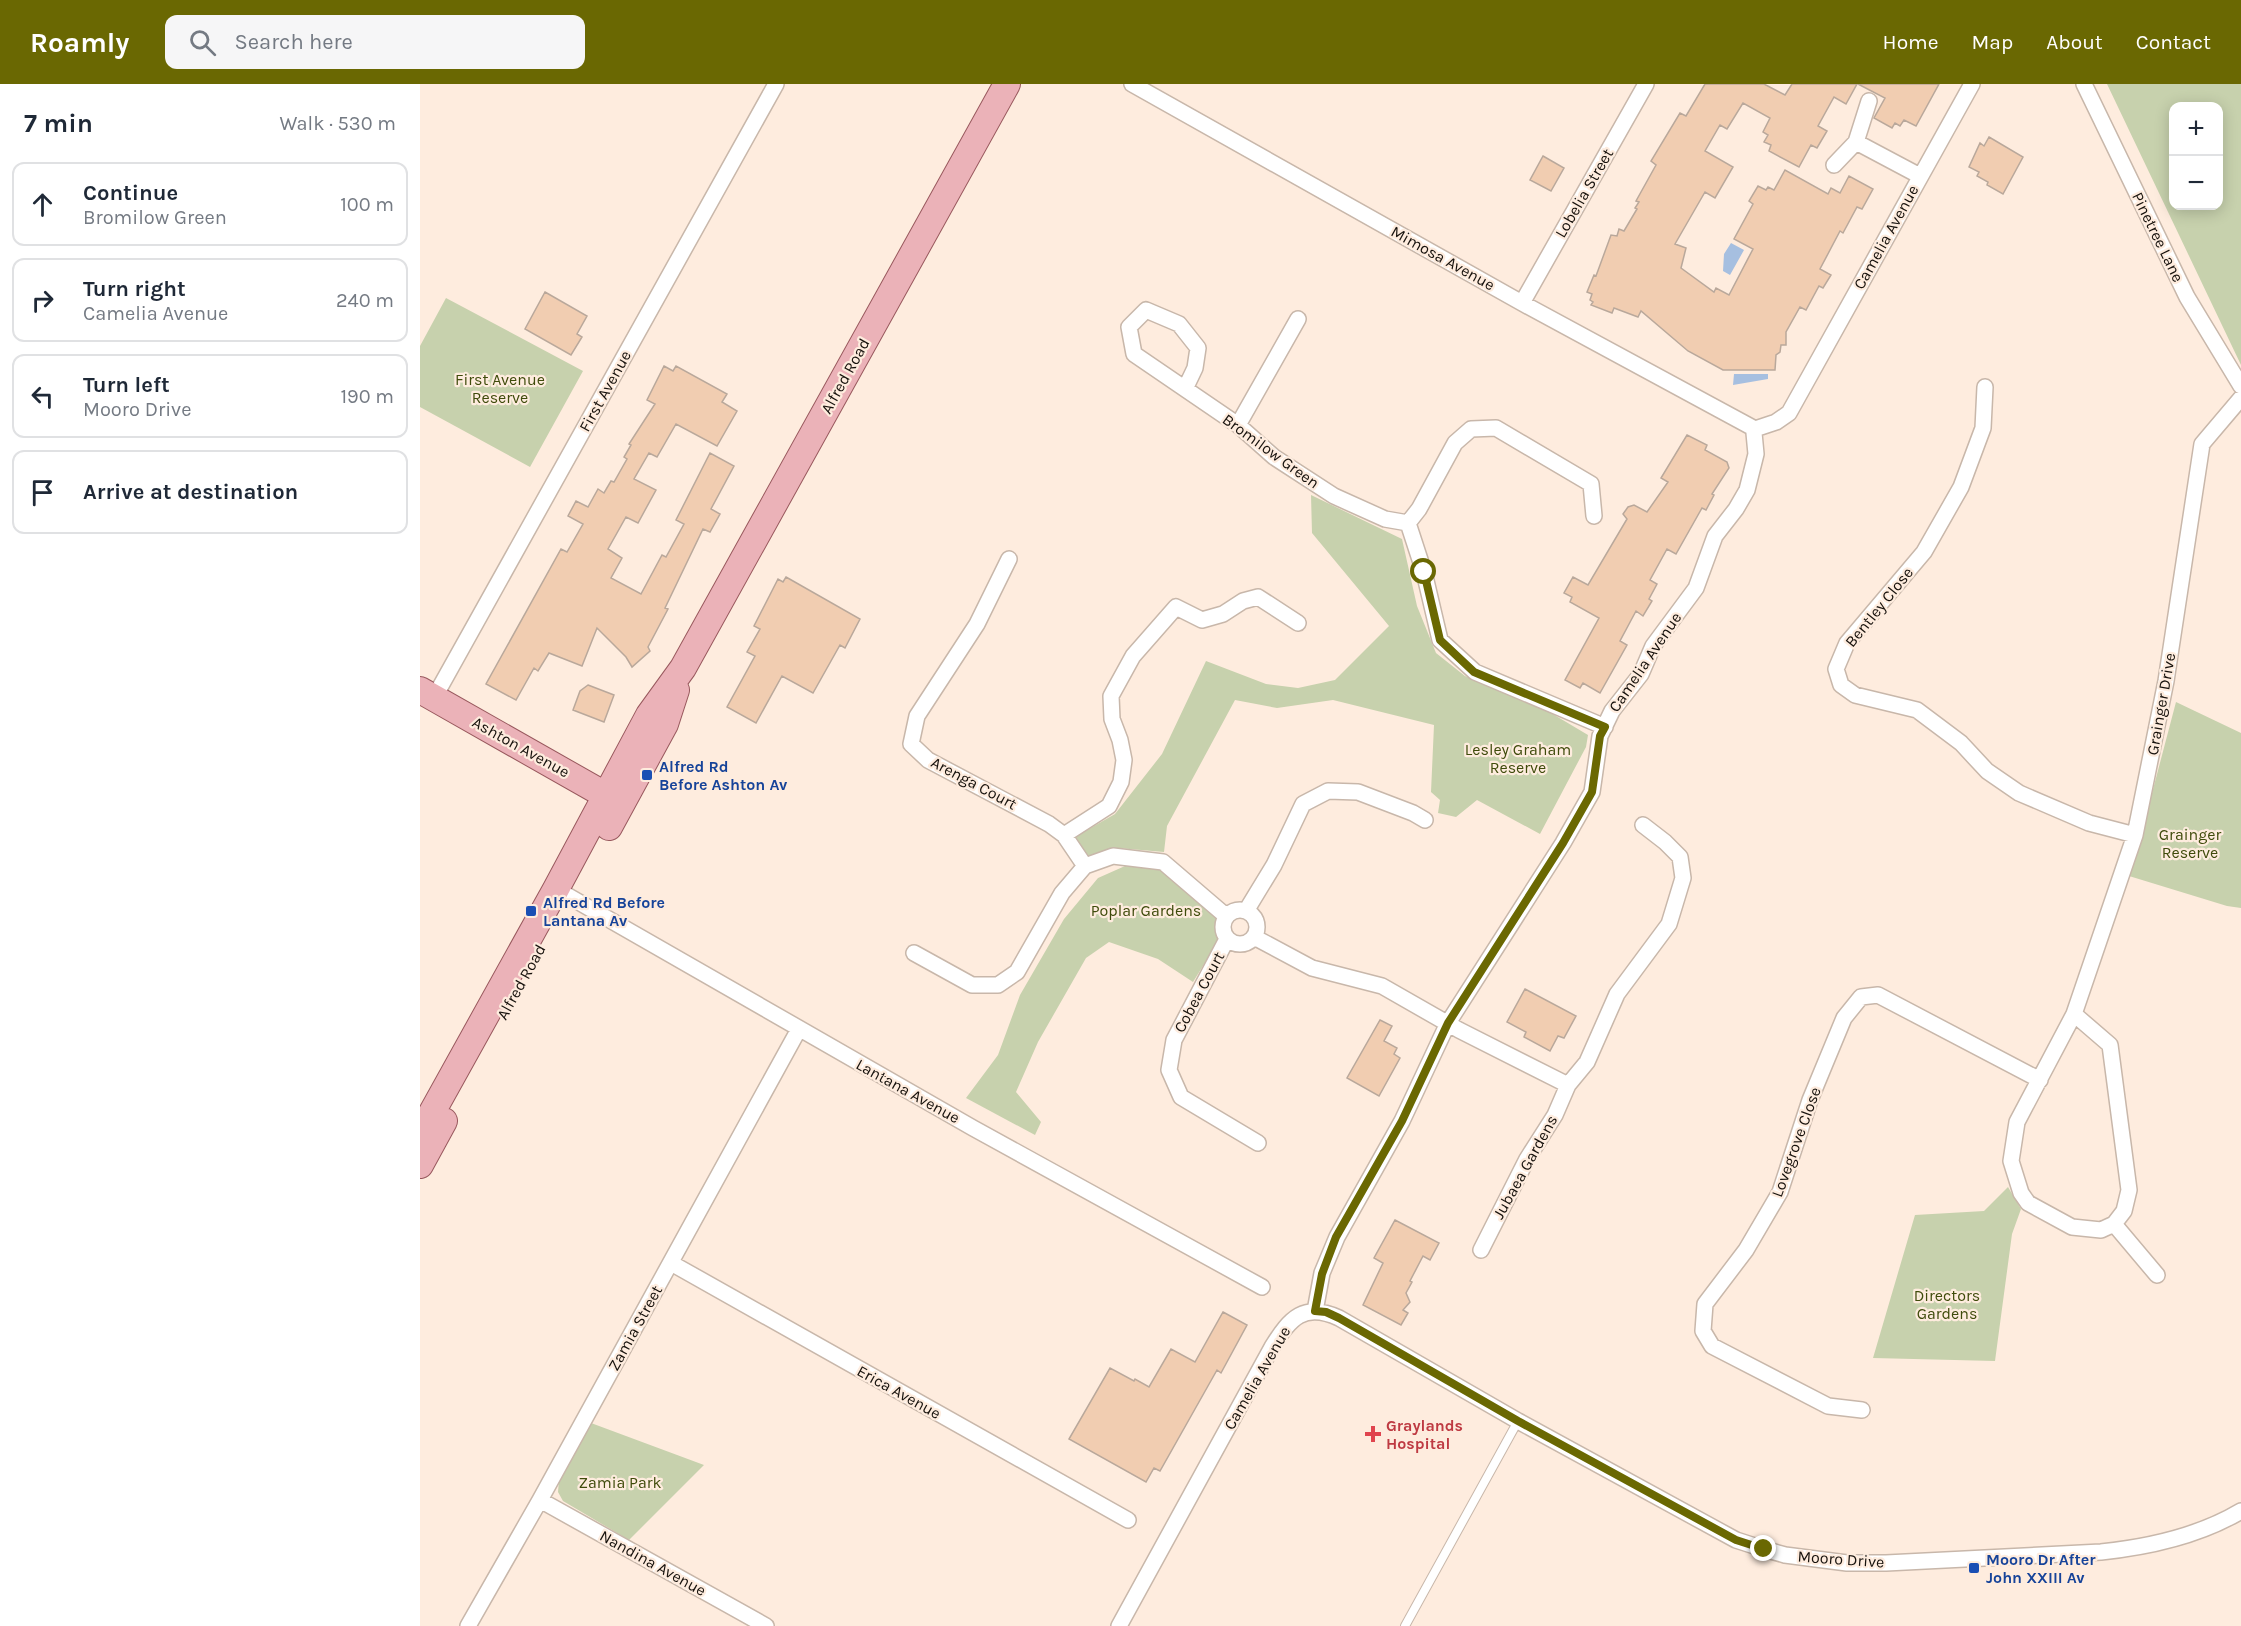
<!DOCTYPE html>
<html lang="en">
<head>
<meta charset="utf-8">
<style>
  :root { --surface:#fff; --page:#f6f6f7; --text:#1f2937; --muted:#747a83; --line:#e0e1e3; --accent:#6a6802 }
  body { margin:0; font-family:Karla,sans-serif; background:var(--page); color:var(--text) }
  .controls { position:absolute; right:18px; top:18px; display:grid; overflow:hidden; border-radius:12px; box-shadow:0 3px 15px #0003 }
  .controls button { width:54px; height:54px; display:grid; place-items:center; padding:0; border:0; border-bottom:2px solid var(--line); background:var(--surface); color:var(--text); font:30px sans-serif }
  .stop { position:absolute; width:18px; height:18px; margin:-14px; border:4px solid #6a6802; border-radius:50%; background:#fff }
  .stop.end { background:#6a6802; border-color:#fff; box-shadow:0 2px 6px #0008 }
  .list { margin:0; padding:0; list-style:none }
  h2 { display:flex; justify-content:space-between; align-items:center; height:78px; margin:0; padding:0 24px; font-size:26px }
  h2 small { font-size:20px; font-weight:400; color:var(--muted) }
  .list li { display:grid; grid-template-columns:39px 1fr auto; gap:18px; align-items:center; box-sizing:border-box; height:84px; margin:0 12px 12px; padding:0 12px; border:2px solid var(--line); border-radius:12px }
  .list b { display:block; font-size:22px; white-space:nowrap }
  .list p { margin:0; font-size:20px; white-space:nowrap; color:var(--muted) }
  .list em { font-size:20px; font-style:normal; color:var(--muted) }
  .icon { flex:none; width:33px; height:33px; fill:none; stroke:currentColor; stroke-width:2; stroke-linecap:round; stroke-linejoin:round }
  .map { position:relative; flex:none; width:1821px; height:1542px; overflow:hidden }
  header { display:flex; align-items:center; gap:36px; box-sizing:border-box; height:84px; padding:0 30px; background:var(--accent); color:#fff }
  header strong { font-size:28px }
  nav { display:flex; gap:33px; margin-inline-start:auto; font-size:21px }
  .search { width:420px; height:54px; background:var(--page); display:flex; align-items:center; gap:15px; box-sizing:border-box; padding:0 21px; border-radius:12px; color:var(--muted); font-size:22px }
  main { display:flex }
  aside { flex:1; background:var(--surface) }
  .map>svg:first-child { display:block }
  .green { fill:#c7d1ad; fill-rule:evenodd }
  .water { fill:#a6bfe0 }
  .building { fill:#f1cdb1; stroke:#b9a89b; stroke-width:1.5 }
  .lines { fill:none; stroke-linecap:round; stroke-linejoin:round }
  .service-casing { stroke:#c8b7aa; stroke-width:10 }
  .minor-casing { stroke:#c8b7aa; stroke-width:18 }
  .primary-casing { stroke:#98585d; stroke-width:28 }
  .service { stroke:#fff; stroke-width:8 }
  .minor { stroke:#fff; stroke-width:15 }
  .primary { stroke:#ebb2b8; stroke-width:26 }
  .route { stroke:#6a6802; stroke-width:8 }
  .transit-dot { fill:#1a4fb4; stroke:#feecde; stroke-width:2 }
  .health-dot { fill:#e0444e; stroke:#feecde; stroke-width:2 }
  .labels { text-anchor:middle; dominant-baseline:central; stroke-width:4.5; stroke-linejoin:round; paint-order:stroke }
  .street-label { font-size:16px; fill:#16110c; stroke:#feecde }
  .park-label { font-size:16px; fill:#3f4b0b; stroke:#feecde }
  .transit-label { font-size:16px; font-weight:bold; fill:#164399; stroke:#feecde; text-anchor:start }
  .health-label { font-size:16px; font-weight:bold; fill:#be3a42; stroke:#feecde; text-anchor:start }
</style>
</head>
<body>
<header>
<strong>Roamly</strong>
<div class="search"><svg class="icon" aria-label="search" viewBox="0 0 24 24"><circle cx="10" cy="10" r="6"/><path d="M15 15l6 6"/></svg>Search here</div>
<nav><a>Home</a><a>Map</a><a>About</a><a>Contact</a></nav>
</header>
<main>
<aside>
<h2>7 min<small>Walk · 530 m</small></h2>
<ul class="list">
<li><svg class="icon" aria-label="ahead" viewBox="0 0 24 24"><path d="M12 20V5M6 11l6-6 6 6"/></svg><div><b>Continue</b><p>Bromilow Green</p></div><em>100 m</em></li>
<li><svg class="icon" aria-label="right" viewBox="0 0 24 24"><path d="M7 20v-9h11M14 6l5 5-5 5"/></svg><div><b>Turn right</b><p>Camelia Avenue</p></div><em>240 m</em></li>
<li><svg class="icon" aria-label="left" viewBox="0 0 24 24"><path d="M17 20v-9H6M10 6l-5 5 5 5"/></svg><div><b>Turn left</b><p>Mooro Drive</p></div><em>190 m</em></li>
<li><svg class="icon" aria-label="arrive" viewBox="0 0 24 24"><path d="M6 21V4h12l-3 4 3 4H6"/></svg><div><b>Arrive at destination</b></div></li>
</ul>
</aside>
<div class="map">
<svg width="1821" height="1542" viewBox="0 0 1821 1542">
  <rect width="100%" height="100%" fill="#feecde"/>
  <!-- green -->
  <path class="green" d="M1687 0H1821V281ZM1754 22H1798V122H1754Z
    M26 214 163 287 110 383 0 323V262Z
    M891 411 982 455 997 522 1016 569 1045 592 1131 629 1168 651 1166 663 1120 750 1057 716 1036 733 1018 729 1020 716 1011 708 1014 641 913 616 857 624 815 616 747 742 744 768 698 764 669 774 655 753 695 730 742 670 786 577 846 600 878 604 915 596 969 542 892 449Z
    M1756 618 1821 649V824L1807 822 1709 792 1716 770Z
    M705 782 740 785 799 827V856L773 898 738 875 689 858 666 874 618 958 596 1008 621 1038 615 1051 546 1014 578 971 600 911 644 835 678 794Z
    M1588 1103 1601 1125 1592 1150 1575 1277 1453 1274 1495 1131 1564 1127Z
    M171 1339 284 1381 209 1456 143 1417 138 1408 139 1396Z"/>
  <!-- water -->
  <path class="water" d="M1311 159 1324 166 1310 191 1303 187 1304 170Z
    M1314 290H1348V295L1313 301Z"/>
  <!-- building -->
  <path class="building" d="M1285 0H1344L1365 11 1372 0H1437L1426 20 1414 13 1398 42 1407 47 1397 64 1391 61 1379 83 1349 67 1351 61 1344 58 1348 51 1343 48 1350 34 1323 19 1307 45 1300 41 1285 67 1313 83 1295 114 1285 108 1255 160 1266 164 1261 184 1294 208 1296 204 1309 211 1333 165 1314 155 1333 120 1329 117 1338 102 1346 106 1348 103 1354 106 1365 86 1408 110 1411 104 1420 109 1429 92 1453 105 1442 125 1437 123 1423 149 1420 147 1400 185 1411 191 1403 204 1399 202 1386 226 1380 223 1366 248V261H1361L1360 268 1356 271 1355 286H1303L1268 267 1221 227 1218 233 1194 224 1192 229 1171 221 1173 218 1170 216 1172 210 1167 208 1174 191 1176 192 1191 151 1197 152 1199 145 1204 147 1217 125 1215 124 1219 118 1216 117 1236 81 1231 77 1260 29 1266 32Z
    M1438 0H1519L1496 42 1484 36 1480 42 1475 39 1472 44 1454 34 1465 14Z
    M1569 53 1603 73 1583 110 1567 101 1568 98 1557 92 1559 88 1549 83 1560 59 1564 62Z
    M1123 72 1144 84 1131 107 1110 96Z
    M125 208 167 232 157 250 162 253 151 271 105 245Z
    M244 282 253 287 256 282 307 310 302 318 317 327 297 362 256 340 237 373 229 369 214 395 236 406 218 439 206 433 188 465 202 474 191 494 221 510 242 471 246 473 264 440 256 436 290 369 314 382 291 425 300 430 290 448 283 445 245 524 248 525 228 563 230 567 212 583 206 573 177 544 162 582 129 569 118 587 114 584 96 616 66 600 141 465 147 468 163 440 148 432 156 417 168 423 178 405 184 409 191 397 194 398 207 375 204 373 211 361 209 360 235 320 227 316Z
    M1267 351 1287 361 1285 366 1307 378 1309 384 1292 410 1294 411 1286 426 1282 424 1256 470 1247 465 1230 496 1237 500 1229 515 1232 517 1223 532 1216 527 1200 557 1207 561 1180 609 1163 599 1160 604 1145 596 1179 534 1150 518 1152 513 1144 509 1153 493 1168 501 1207 435 1203 430 1208 423 1214 421 1227 428 1248 398 1241 394Z
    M366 493 440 535 425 564 420 561 393 609 362 592 336 639 307 623 335 572 327 568 340 545 334 542 358 495 363 498Z
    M168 601 194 611 184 638 153 626 160 607Z
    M1105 905 1156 932 1144 954 1138 952 1130 967 1104 953 1106 948 1087 938Z
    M960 936 972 942 964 957 977 964 974 970 980 974 959 1012 927 994Z
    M975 1136 1019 1159 1010 1176 1003 1172 990 1197 992 1198 986 1209 990 1218 983 1226 988 1229 981 1241 943 1221 963 1179 954 1174Z
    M803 1228 827 1241 801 1289 797 1286 740 1387 734 1384 726 1398 649 1355 690 1284 714 1297 715 1295 729 1303 751 1265 775 1278Z"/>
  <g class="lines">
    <defs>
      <path id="service" d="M985 1542 1098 1337"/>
      <path id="minor" d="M712 0 1102 219 1335 345
        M1664 0 1767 213 1821 302
        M1449 17 1436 58 1500 92
        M1414 81 1436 58
        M1102 219 1226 0
        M1565 303 1563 344 1541 403 1504 468 1427 559 1416 585 1421 601 1435 611 1497 626 1541 659 1567 687 1599 709 1669 739 1715 751
        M765 305 775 284 778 264 759 240 726 226 709 243 714 270 818 341 854 373 914 412 965 435 988 439 1004 488 1020 556 1055 588 1185 643
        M818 341 878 235
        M988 439 999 425 1035 359 1051 345 1076 344 1171 400 1174 432
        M589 475 557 540 497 632 491 660 508 676 629 740 644 751 665 782
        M14 614 356 0
        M644 751 689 722 701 698 704 676 700 656 692 635 691 612 713 572 756 523 782 536 803 530 823 517 838 513 878 539
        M136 805 553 1044 842 1203
        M803 843a17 17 0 1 1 34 0a17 17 0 1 1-34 0Z
        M826 827 854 781 883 720 908 707 938 708 993 729 1005 736
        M834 853 892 884 962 902 1039 946 1148 1001
        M807 855 754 956 749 986 761 1013 838 1059
        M494 869 552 901H578L597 888 642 809 665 782 693 772 743 778 806 832
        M1654 930 1690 961 1709 1106 1704 1127 1694 1140 1681 1146 1652 1143 1608 1119 1601 1109 1591 1077 1597 1038 1654 930 1715 751 1746 597 1782 360 1821 314
        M1694 1140 1737 1191
        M1061 1166 1107 1075 1135 1031 1148 1001 1167 978 1197 910 1249 840 1263 794 1260 773 1245 758 1223 741
        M251 1179 708 1436
        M895 1227 902 1189 917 1153 982 1037 1028 939 1143 759 1172 708 1180 652 1192 627 1221 590 1233 562 1276 504 1295 452 1316 425 1327 406 1336 370 1334 349 1335 345 1356 338 1369 329 1552 0
        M1442 1326 1408 1322 1292 1262 1283 1247 1285 1220 1326 1166 1360 1108 1390 1016 1424 934 1441 913 1458 911 1620 996
        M120 1416 346 1542
        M48 1542 120 1416 379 945
        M699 1542 852 1263C870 1234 884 1218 919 1234L1098 1337 1316 1456 1344 1465 1365 1471 1427 1479H1466L1681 1468C1729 1463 1779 1452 1821 1427"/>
      <path id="primary" d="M0 606 201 720
        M189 743 245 640 256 606
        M0 1050 136 805 229 631 263 584 587 0
        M0 1081 24 1037"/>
    </defs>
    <!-- service casing -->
    <use href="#service" class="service-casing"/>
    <!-- minor casing -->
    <use href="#minor" class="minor-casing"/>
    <!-- primary casing -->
    <use href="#primary" class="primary-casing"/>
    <!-- service -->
    <use href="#service" class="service"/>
    <!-- minor -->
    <use href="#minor" class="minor"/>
    <!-- primary -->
    <use href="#primary" class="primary"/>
  </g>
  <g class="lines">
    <!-- route -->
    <path class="route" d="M1004 488 1020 556 1054 588 1185 643 1180 652 1172 708 1143 759 1028 939 982 1037 916 1153 902 1190 895 1227 906 1228 919 1234 1098 1337 1316 1456 1344 1465"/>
  </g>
  <!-- markers -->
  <g class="transit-dot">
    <rect x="221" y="685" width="12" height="12" rx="3"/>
    <rect x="105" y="821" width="12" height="12" rx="3"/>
    <rect x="1548" y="1478" width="12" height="12" rx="3"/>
  </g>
  <path class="health-dot" d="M950 1341h6v6h6v6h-6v6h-6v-6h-6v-6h6z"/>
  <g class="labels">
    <!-- street labels -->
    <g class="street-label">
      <text transform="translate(1164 109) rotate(-60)">Lobelia Street</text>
      <text transform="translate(1466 153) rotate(-61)">Camelia Avenue</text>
      <text transform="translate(1738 153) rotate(64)">Pinetree Lane</text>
      <text transform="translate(1023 174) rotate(29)">Mimosa Avenue</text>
      <text transform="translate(425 292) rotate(-61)">Alfred Road</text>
      <text transform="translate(185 307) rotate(-61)">First Avenue</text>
      <text transform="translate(851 367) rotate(36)">Bromilow Green</text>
      <text transform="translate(1459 523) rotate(-51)">Bentley Close</text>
      <text transform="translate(1225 578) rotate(-56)">Camelia Avenue</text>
      <text transform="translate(1741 620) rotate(-80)">Grainger Drive</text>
      <text transform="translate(101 663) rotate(29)">Ashton Avenue</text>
      <text transform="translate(554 699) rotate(28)">Arenga Court</text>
      <text transform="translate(101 898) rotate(-61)">Alfred Road</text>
      <text transform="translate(779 908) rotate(-62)">Cobea Court</text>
      <text transform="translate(488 1007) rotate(29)">Lantana Avenue</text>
      <text transform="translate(1376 1058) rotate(-70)">Lovegrove Close</text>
      <text transform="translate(1105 1083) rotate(-61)">Jubaea Gardens</text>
      <text transform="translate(215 1244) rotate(-61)">Zamia Street</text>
      <text transform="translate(837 1294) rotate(-60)">Camelia Avenue</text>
      <text transform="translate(479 1308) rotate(29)">Erica Avenue</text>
      <text transform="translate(1421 1475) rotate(4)">Mooro Drive</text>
      <text transform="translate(233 1479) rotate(29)">Nandina Avenue</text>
    </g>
    <!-- park labels -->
    <g class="park-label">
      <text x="80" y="295">First Avenue<tspan x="80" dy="18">Reserve</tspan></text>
      <text x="1098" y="665">Lesley Graham<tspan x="1098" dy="18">Reserve</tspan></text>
      <text x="1770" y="750">Grainger<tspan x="1770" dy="18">Reserve</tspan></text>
      <text x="726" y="826">Poplar Gardens</text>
      <text x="1527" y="1211">Directors<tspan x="1527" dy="18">Gardens</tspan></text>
      <text x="200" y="1398">Zamia Park</text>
    </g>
    <!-- transit labels -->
    <g class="transit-label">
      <text x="239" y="682">Alfred Rd<tspan x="239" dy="18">Before Ashton Av</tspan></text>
      <text x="123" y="818">Alfred Rd Before<tspan x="123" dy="18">Lantana Av</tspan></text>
      <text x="1566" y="1475">Mooro Dr After<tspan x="1566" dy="18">John XXIII Av</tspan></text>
    </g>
    <!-- health labels -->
    <g class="health-label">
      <text x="966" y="1341">Graylands<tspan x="966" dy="18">Hospital</tspan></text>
    </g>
  </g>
</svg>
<div class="controls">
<button>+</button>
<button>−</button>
</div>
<div class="stop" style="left:1004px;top:488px"></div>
<div class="stop end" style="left:1344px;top:1465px"></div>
</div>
</main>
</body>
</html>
